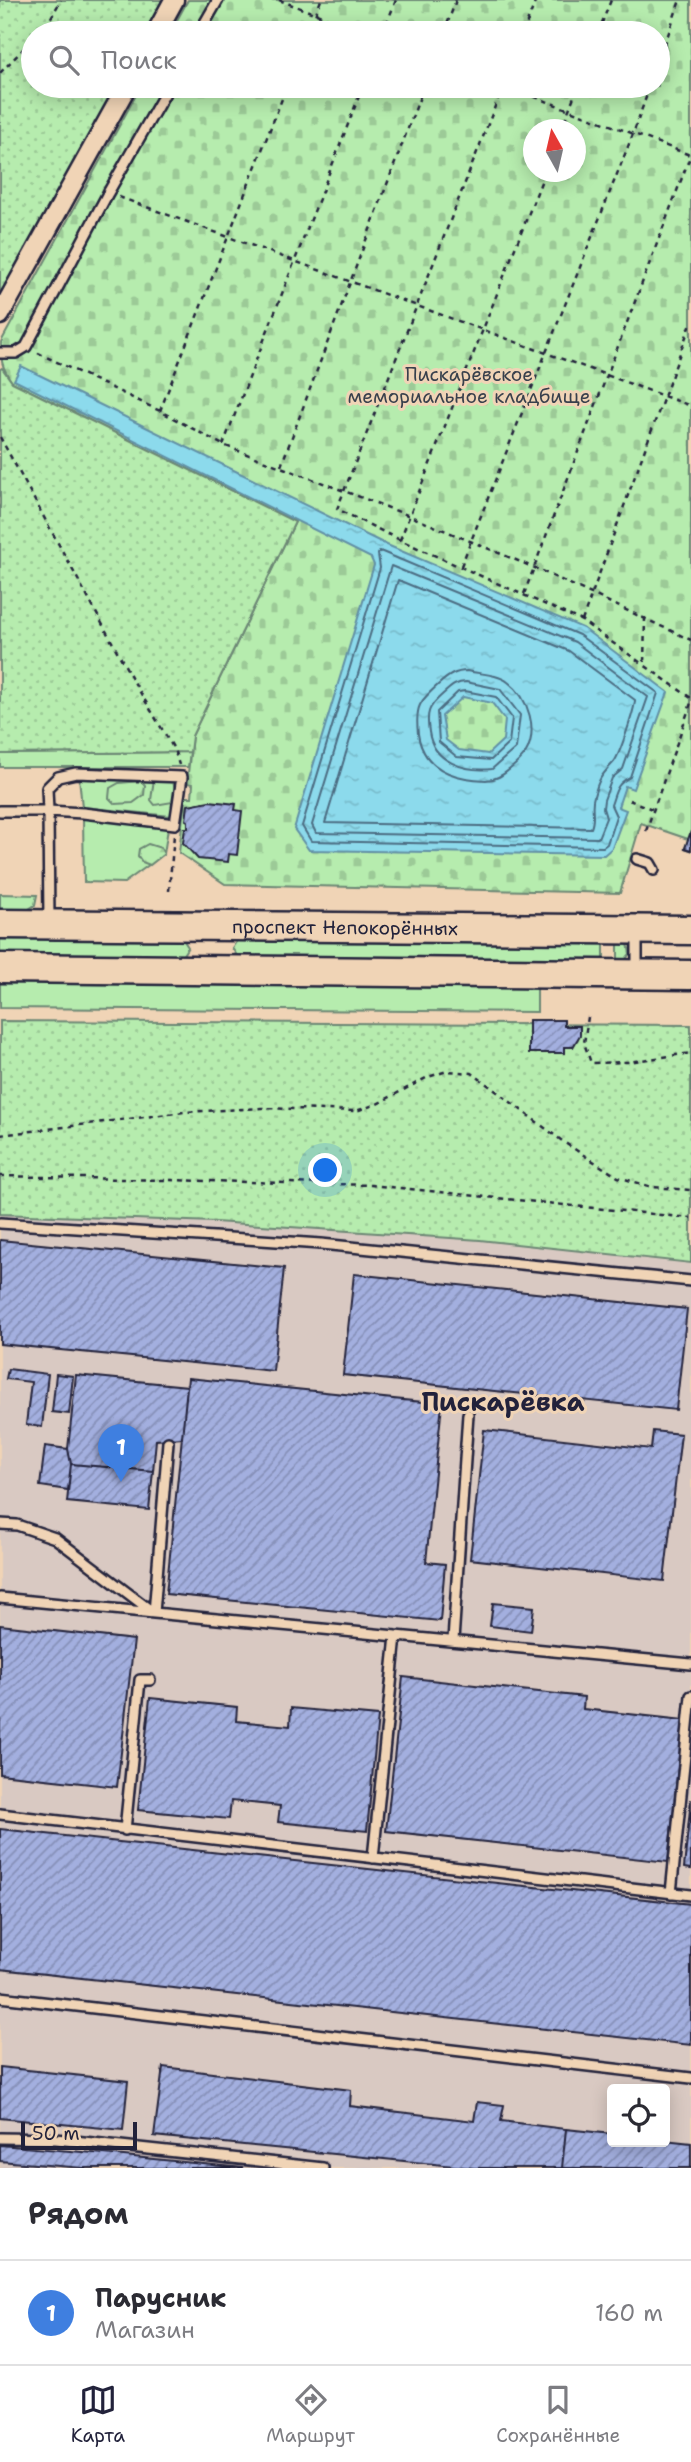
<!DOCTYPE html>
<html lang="ru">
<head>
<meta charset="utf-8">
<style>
  :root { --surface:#fff; --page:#f2f2f3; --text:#2b2b33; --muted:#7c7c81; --line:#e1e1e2; --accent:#22223b }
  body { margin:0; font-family:"Shantell Sans",sans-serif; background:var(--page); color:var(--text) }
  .controls { position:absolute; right:21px; bottom:21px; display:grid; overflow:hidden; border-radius:7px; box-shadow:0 4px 18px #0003 }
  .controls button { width:63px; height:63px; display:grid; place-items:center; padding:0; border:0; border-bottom:2px solid var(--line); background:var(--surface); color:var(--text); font:35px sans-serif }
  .compass { position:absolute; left:523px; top:119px; width:63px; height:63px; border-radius:50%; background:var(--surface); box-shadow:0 4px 18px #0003; rotate:352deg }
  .scale { position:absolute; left:21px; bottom:18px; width:116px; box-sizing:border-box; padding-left:7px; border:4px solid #22223b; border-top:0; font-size:19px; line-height:24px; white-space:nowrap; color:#22223b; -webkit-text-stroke:5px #f0d4b6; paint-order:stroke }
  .you { position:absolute; left:326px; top:1171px; width:24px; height:24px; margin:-18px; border:5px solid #fff; border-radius:50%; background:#1a73e8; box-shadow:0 0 0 10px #1a73e833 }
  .badge { display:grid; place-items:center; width:46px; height:46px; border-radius:50%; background:var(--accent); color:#fff; font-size:23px; font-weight:700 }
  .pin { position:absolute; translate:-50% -58px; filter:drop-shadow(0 2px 4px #0008) }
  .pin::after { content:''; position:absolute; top:37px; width:24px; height:21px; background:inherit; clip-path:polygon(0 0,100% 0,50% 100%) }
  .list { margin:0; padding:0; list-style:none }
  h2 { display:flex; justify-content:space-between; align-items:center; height:91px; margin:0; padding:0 28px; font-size:30px }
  h2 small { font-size:23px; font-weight:400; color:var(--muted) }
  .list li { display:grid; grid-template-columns:46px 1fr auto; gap:21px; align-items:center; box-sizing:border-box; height:105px; padding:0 28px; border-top:2px solid var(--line) }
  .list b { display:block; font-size:26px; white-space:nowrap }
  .list p { margin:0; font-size:23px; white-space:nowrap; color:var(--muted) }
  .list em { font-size:23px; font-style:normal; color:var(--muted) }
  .icon { flex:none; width:38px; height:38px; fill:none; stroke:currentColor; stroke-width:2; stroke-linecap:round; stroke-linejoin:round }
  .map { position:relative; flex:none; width:691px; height:2168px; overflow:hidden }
  .search { position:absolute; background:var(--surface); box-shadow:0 4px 18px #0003; left:21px; right:21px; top:21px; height:77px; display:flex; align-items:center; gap:18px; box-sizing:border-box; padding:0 24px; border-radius:38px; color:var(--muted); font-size:26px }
  .sheet { height:196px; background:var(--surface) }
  nav { display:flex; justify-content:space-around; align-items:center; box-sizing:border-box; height:98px; border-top:2px solid var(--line); background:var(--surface); font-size:19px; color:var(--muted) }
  nav a { display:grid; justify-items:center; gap:4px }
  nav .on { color:var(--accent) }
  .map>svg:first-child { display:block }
  .built { fill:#d9c9c2; fill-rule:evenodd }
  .grass { fill:#b6ecae; stroke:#6c8774; stroke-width:2 }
  .forest { fill:url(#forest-firs); stroke:#6c8774; stroke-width:2 }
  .cemetery { fill:url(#cemetery-stones); stroke:#6c8774; stroke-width:2; fill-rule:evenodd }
  .park { fill:url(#park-dots); stroke:#6c8774; stroke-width:2 }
  .water { fill:url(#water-ripples); stroke:#6290a5; stroke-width:2; fill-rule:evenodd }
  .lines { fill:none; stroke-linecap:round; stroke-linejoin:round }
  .shore { stroke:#4c6c82; stroke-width:2 }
  .building { fill:url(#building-hatch); stroke:#22223b; stroke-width:2 }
  .service-casing { stroke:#22223b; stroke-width:14 }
  .minor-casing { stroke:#22223b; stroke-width:23 }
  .primary-casing { stroke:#22223b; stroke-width:33 }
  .path { stroke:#22223b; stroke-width:2.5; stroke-dasharray:5 5; stroke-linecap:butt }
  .service { stroke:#f0d4b6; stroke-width:9 }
  .minor { stroke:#f0d4b6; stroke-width:18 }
  .primary { stroke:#f0d4b6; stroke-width:28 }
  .labels { text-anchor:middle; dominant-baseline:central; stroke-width:6; stroke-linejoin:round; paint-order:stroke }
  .park-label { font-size:19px; fill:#38404c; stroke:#f0d4b6 }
  .street-label { font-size:19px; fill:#22223b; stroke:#f0d4b6 }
  .district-label { font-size:26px; font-weight:bold; fill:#22223b; stroke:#f0d4b6 }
</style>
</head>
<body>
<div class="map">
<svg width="691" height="2168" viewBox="0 0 691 2168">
  <defs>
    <pattern id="forest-firs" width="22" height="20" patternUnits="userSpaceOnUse" patternTransform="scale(1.75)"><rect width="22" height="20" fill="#b6ecae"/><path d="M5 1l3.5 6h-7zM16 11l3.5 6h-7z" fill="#9cca97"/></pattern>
    <pattern id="cemetery-stones" width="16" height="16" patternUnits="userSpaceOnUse" patternTransform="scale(1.75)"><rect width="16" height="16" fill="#b6ecae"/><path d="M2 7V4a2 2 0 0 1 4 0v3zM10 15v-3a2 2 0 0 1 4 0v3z" fill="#9cca97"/></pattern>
    <pattern id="park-dots" width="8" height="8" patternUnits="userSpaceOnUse" patternTransform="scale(1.75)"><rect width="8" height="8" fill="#b6ecae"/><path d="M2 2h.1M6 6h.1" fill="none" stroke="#9cca97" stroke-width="1.8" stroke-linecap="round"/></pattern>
    <pattern id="water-ripples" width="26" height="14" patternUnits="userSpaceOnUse" patternTransform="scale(1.75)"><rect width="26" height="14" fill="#8cdaec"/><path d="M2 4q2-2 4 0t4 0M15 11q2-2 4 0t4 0" fill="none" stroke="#78bbcb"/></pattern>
    <pattern id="building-hatch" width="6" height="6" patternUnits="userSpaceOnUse" patternTransform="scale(1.75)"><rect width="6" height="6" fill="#a3afdf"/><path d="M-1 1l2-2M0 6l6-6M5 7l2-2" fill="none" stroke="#848eb6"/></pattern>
  </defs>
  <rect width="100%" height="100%" fill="#f0d4b6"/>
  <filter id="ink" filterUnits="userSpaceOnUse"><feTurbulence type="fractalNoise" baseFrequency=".0143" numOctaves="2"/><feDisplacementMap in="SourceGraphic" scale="14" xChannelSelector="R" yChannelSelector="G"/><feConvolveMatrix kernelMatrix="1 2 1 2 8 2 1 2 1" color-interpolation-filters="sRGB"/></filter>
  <g filter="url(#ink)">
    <!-- built -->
    <path class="built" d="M0 1214 215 1222 480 1240 691 1263V2168H0ZM612 2089H665V2142H612Z"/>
    <!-- grass -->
    <path class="grass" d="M190 752 188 767H0V754Z
      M97 776 173 782 175 789 171 816 82 807 79 777Z
      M83 818 168 828 164 854 124 883 84 882Z
      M0 894 37 895 35 905 27 910H0Z
      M0 936 182 938 188 947 182 956 0 955Z
      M238 939 604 941V960L238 957 232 948Z
      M618 941 628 943 630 954 625 960H618Z
      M0 981 537 985V1012L0 1008Z"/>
    <!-- forest -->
    <path class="forest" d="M154 779 173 782 175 789 173 802 155 805 151 800Z
      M141 781 145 785 144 795 133 803 115 804 109 798 110 788 119 783Z
      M148 844 161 848 164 854 150 865 142 862 138 856 139 849Z"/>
    <!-- cemetery -->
    <path class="cemetery" d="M188 0H691V850L685 848 688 839 641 823 620 893 225 884 179 853 185 797H192L193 784 187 783 192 736 295 522 12 382C2 368 0 359 1 342L141 86H658V33H170ZM534 130H576V172H534Z"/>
    <!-- park -->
    <path class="park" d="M0 0H165L147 33H33V86H120L0 313Z
      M2 368 12 382 295 522 192 736 190 752 0 754V369Z
      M0 1021 691 1025V1263L480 1240 215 1222 0 1214Z"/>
    <!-- water -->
    <path class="water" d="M21 366 387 545 583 628 668 692 633 789 625 786 618 807 626 810 612 848 604 855 309 850 294 829 374 565 371 558 14 380ZM463 697 492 703 505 720 503 740 488 754 459 750 446 740 442 716Z"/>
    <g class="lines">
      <!-- shore -->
      <path class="shore" d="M380 551 579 635 658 693 630 777C616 784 616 791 611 805L616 816 607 844 603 847 311 841 302 826 380 568 378 554Z
        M391 566 575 642 648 697 623 769 612 778 604 800 603 808 606 818 598 838 316 833 312 825Z
        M398 580 569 651 635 700C635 708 619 758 613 763 601 776 599 778 594 796 590 807 596 817 591 828L325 823Z
        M467 671C480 674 498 674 508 682 529 698 539 731 525 754 521 760 515 765 510 769 503 775 496 780 486 780 454 779 423 769 418 734 415 706 419 702 439 684 448 676 455 671 467 671Z
        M466 682 500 689 520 715 516 748 492 769C465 772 433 762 429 732 426 713 428 707 443 694 450 688 455 682 466 682Z
        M465 691 496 697 512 718 509 743 491 760 457 757 439 742 437 712 458 692Z"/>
    </g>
    <!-- building -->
    <path class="building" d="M209 801 236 804 235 810 242 811 237 855 229 854 228 862 198 859 183 843 185 828H188V821L186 820 188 805Z
      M691 831V850L685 848Z
      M529 1020H564V1026H580V1035L573 1047H564V1053H529Z
      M0 1240 284 1268 273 1371 0 1344Z
      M354 1274 687 1309 676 1410 343 1375Z
      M8 1369 48 1374 42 1427 26 1425 31 1382 6 1379Z
      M56 1374 73 1376 69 1414 52 1412Z
      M76 1375 187 1386 182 1438 156 1440 153 1471 71 1464 68 1449Z
      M188 1378 442 1404 426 1562 445 1564 440 1621 166 1594Z
      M484 1430 651 1449 653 1431 681 1434 664 1581 470 1559Z
      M45 1446 68 1449 71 1464 68 1490 40 1486Z
      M71 1464 153 1471 149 1510 67 1502Z
      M493 1603 534 1607 531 1631 490 1626Z
      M0 1625 134 1640 117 1787 0 1774Z
      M403 1677 584 1697 583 1709 683 1720 668 1862 386 1831Z
      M150 1698 237 1707 236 1721 290 1726 291 1708 378 1716 367 1831 278 1822 280 1806 231 1801 229 1819 138 1810Z
      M691 1799V1869L684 1868Z
      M0 1829 691 1904V2045L0 1969Z
      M0 2067 128 2081 123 2130 0 2118Z
      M163 2067 351 2090 350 2106 474 2121 477 2102 504 2105 501 2121 566 2129 562 2168H474L154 2136Z
      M566 2129 612 2134V2142H665V2140L691 2143V2168H562Z
      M0 2145 94 2153 243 2168H83L0 2161Z"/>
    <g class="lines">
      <defs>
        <path id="service" d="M199 33 218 0
          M0 353H16L26 347 108 193 169 86
          M76 773 182 777 175 824 83 813 48 811 47 788 58 777Z
          M0 811H48L49 923
          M637 859 650 863 654 870
          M637 969V934
          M0 1223 321 1244 691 1281
          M0 1524 17 1525 55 1538 154 1613 691 1664
          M0 1598 154 1613 168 1442
          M453 1641 468 1414
          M0 1814 691 1895
          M125 1830 140 1680H150
          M373 1858 396 1636
          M671 1893 691 1696
          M0 1997 691 2078
          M0 2138 56 2139 323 2168"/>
        <path id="minor" d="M156 33 174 0
          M0 315 127 86"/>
        <g id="primary">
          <path id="s1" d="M0 924 691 930"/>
          <path d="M0 968 691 975"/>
        </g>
      </defs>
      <!-- service casing -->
      <use href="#service" class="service-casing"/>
      <!-- minor casing -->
      <use href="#minor" class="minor-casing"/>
      <!-- primary casing -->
      <use href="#primary" class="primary-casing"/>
      <!-- path -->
      <path class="path" d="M279 0 367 33
        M38 33 49 21 61 0
        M308 33 321 0
        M383 33 396 0
        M444 33 456 0
        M523 33 536 0
        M598 33 611 0
        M658 64 680 0
        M0 73 33 39
        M503 86 337 509 400 540 582 621 644 665
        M506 86 690 155
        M561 130 578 86
        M119 197 691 406
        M38 353 160 411 223 445 410 516 535 568 691 640
        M160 411 287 86
        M0 437 134 682 174 749 179 765
        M223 445 363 86
        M281 466 424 86
        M400 540 545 172
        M461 566 633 134 650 86
        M524 594 691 154
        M645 617 644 665 691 698
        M582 621 691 323
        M629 800 652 809
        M646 831 691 703
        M169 891 174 835
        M588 1017 584 1043 591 1063 628 1062 691 1053
        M0 1135 184 1112 262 1108 356 1111 377 1104 428 1077 447 1071 472 1073 565 1143 618 1177 652 1187 691 1190
        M0 1176 371 1185 691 1218"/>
      <!-- service -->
      <use href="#service" class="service"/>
      <!-- minor -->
      <use href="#minor" class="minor"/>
      <!-- primary -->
      <use href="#primary" class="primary"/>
    </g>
  </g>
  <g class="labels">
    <!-- park labels -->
    <g class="park-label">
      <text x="469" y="374">Пискарёвское<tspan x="469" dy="22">мемориальное кладбище</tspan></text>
    </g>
    <!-- street labels -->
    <g class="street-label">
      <text stroke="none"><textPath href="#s1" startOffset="345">проспект Непокорённых</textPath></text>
    </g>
    <!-- district labels -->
    <g class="district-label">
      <text x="503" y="1401">Пискарёвка</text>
    </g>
  </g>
</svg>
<div class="controls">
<button><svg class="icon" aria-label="locate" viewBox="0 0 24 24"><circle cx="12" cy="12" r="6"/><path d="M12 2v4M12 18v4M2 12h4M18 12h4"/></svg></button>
</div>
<svg class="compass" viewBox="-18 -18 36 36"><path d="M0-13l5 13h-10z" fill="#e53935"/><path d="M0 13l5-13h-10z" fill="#7c7c81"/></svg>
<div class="scale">50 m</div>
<div class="you"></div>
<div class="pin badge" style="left:121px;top:1482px;background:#3f7fe0">1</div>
<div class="search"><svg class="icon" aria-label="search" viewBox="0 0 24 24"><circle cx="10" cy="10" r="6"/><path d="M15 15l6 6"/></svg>Поиск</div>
</div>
<section class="sheet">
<h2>Рядом<small></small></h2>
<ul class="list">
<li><span class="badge" style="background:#3f7fe0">1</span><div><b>Парусник</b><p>Магазин</p></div><em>160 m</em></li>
</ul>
</section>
<nav>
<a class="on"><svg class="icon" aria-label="map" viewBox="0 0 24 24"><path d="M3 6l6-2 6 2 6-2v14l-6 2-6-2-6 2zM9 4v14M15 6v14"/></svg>Карта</a>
<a><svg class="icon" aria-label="directions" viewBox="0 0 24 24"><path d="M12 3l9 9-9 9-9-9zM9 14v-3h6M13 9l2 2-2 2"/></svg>Маршрут</a>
<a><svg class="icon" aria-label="saved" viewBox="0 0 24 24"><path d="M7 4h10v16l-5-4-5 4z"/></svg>Сохранённые</a>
</nav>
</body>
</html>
